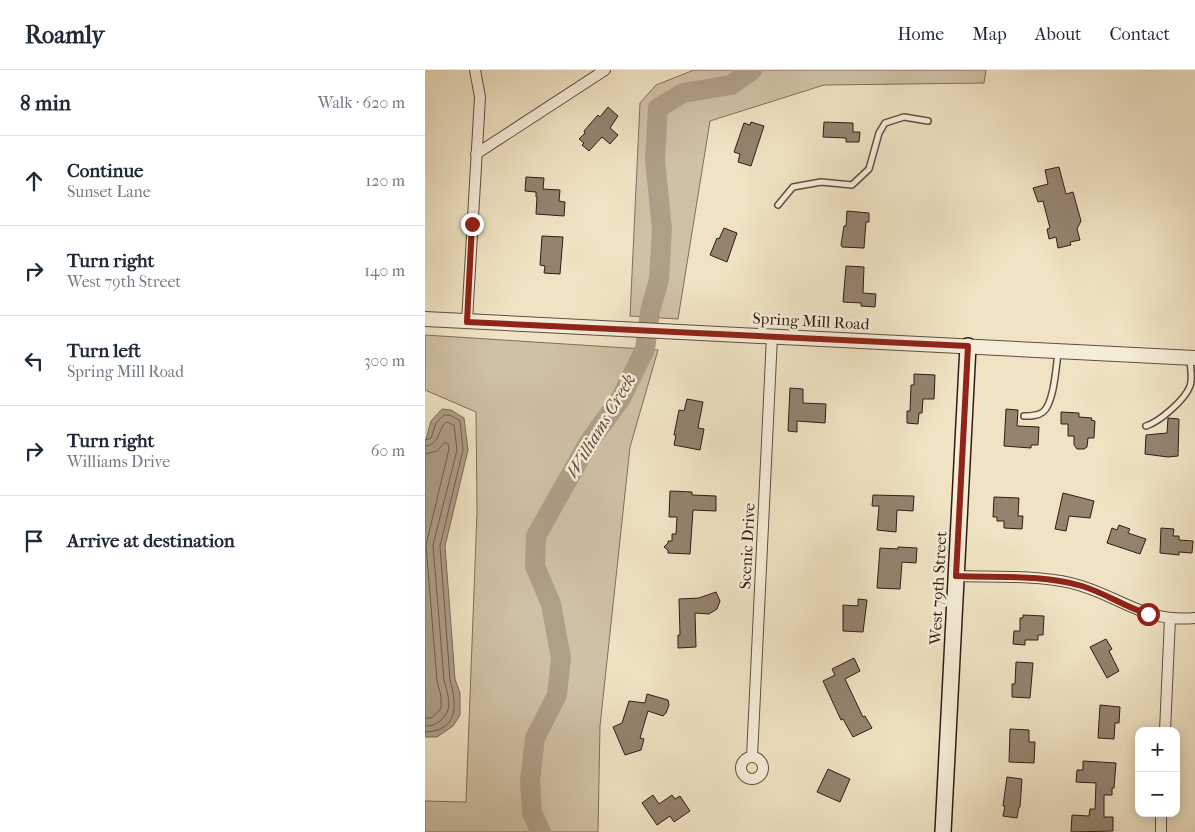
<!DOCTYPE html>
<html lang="en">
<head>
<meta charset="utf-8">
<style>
  :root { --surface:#fff; --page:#f2f2f3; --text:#1f2937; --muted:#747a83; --line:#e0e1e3 }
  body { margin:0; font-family:"IM FELL French Canon",serif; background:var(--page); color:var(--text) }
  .controls { position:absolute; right:15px; bottom:15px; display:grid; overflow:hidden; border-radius:10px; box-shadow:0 2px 12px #0003 }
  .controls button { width:45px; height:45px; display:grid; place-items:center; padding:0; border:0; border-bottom:1px solid var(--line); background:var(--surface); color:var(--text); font:25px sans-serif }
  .stop { position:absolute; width:15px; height:15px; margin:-11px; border:4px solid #8f2418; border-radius:50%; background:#fff }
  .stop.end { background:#8f2418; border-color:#fff; box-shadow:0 1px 5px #0008 }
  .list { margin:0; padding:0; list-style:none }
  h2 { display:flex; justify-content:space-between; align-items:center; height:65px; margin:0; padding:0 20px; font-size:21px }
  h2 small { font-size:16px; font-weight:400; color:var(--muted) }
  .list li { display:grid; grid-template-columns:32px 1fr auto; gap:15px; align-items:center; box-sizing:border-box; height:90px; padding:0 20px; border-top:1px solid var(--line) }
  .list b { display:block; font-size:19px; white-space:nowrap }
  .list p { margin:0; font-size:16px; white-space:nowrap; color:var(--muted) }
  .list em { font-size:16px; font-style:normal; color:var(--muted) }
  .icon { flex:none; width:28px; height:28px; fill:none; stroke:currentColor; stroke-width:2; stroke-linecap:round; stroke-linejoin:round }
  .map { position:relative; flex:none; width:770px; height:762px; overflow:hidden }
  header { display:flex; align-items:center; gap:30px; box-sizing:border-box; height:70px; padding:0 25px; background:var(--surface); border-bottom:1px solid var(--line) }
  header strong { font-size:24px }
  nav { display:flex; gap:28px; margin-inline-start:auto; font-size:18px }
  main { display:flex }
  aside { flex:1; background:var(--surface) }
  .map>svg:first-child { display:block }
  .green { fill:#cfc1a5; stroke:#806e5c }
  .water { fill:#ae9f88; stroke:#7c6b5a }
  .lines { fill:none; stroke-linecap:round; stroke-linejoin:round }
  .shore { stroke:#6f5e4e; stroke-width:1 }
  .river { stroke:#ae9f88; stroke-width:20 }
  .building { fill:#93836f; stroke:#301c14 }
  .service-casing { stroke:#604e40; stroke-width:8 }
  .minor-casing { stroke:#604e40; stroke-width:12 }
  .tertiary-casing { stroke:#604e40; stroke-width:16 }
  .secondary-casing { stroke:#301c14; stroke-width:18 }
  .service { stroke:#f5edd8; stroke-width:5 }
  .minor { stroke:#f5edd8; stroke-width:10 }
  .tertiary { stroke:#f5edd8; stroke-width:14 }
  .secondary { stroke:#f5edd8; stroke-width:15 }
  .route { stroke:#8f2418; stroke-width:6 }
  .labels { text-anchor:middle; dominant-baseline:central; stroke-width:5; stroke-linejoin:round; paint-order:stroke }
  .street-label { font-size:16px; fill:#301c14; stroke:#f5edd8 }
  .water-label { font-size:18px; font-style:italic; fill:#625042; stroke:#f5edd8 }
</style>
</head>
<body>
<header>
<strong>Roamly</strong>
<nav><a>Home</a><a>Map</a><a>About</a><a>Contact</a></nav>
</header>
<main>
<aside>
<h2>8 min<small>Walk · 620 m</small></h2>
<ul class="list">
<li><svg class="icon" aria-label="ahead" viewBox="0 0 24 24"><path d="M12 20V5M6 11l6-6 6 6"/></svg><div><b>Continue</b><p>Sunset Lane</p></div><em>120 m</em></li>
<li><svg class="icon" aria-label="right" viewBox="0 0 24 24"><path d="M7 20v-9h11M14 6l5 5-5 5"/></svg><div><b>Turn right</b><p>West 79th Street</p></div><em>140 m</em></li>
<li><svg class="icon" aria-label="left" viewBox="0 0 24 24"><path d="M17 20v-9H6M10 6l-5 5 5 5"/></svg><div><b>Turn left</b><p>Spring Mill Road</p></div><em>300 m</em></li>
<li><svg class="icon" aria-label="right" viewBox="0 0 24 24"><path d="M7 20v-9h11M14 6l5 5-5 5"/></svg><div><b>Turn right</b><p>Williams Drive</p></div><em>60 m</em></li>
<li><svg class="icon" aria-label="arrive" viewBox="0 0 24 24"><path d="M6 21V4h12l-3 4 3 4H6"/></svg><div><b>Arrive at destination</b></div></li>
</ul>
</aside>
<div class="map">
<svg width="770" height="762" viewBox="0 0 770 762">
  <rect width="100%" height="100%" fill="#efe3c3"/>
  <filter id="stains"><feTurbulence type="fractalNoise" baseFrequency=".004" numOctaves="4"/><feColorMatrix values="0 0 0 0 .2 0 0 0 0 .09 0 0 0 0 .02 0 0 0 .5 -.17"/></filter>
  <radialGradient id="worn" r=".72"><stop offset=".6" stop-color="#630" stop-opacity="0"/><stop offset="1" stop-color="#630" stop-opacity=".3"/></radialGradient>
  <!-- green -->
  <path class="green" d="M269 0H561L559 13 399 15 285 51 253 249 205 246 215 33 231 15Z
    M0 265 233 280 205 377 175 656 173 762H0V731L41 732 52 442 51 342 0 320Z"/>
  <!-- water -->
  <path class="water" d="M17 339 26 340 39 348 43 380 20 476 30 609 35 623V645L28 656 12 667H0V373L6 351Z"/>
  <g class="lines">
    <!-- shore -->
    <path class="shore" d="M0 370 6 368 11 353 19 345H25L35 351 38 380 15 476 25 610C32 635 34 661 0 662
      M0 376C15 375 12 361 21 352L29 355 32 380 8 475 19 610C23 625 29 640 15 651 9 655 7 656 0 656
      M0 384 12 381 20 372 23 374 24 379 1 475 12 611 16 626V639L6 648H0"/>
    <!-- river -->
    <path class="river" d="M116 762 107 743 105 711 110 668 132 625 136 588 126 534 110 496 111 466 164 372 196 328 220 279 225 242 234 209 237 159 230 89 233 38 258 23 306 15 327 0"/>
  </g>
  <!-- building -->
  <path class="building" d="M183 37 193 46 185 58 193 65 185 74 177 67 164 81 157 75 159 73 154 69 160 63 159 61 173 45 175 47Z
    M326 52 339 56 326 96 313 92 315 84 309 82 319 53 325 55Z
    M399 52 428 53V62H435L434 72H421V68L398 67Z
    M634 97 641 124 648 122 656 151 652 159 655 170 645 172 646 175 633 178 631 167 624 169 622 159 625 158 618 131 613 132 608 118 623 114 620 100Z
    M101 107 119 108 118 119 135 120 134 131 140 132 139 146 111 144 112 127H111V122L100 121Z
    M422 141 444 143V152H441L439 178 417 177 416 175 419 156H421Z
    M299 158 312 163 302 192 285 185 292 168 294 169Z
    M117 166 138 167 135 204 119 203 120 196 115 195Z
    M421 196 439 197 438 223 451 224 450 237 436 236V233L418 232Z
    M489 304 510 305 509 329H498L497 343H494L493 354 482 353V341H485L486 315H489Z
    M365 318 378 319V333L401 334 400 353 372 351V362L363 361Z
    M262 329 278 332 273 358 279 359 275 380 249 375 251 365H249L254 340 259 341Z
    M581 339 593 340 592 356 614 357 613 375H606V378L579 376Z
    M636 342 654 343V347L667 348 666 350 670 351 669 368H663L662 377 659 379H652L649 375V366H643V354H636Z
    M743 348 754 349 753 386 743 387 720 384 721 365 742 363Z
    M245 421 267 422V425L291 426V441L268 440 265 484 243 483V480L239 477 243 473V471H247V464H251L252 447H244Z
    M638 423 669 431 665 448 644 446 641 461 630 459Z
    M448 425 489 426 488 441 472 440 471 462 452 460 454 436H447Z
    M569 427 594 428 593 446H598L597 459 579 458V451H572V447H568Z
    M694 455 705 459 703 463 721 469 715 484 682 473 687 458 692 460Z
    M736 458 749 459 748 466H754V470L768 471 767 483 754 482V485L735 483Z
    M473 477 492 478 491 493 477 492 475 519 452 518 455 478 473 479Z
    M291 522 295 531 292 539 284 544 270 543 271 577 253 578V565H255L254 529 274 528Z
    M433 529 442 530 438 562 418 561V535L433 536Z
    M598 545 619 546 618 565H613V570H600V575L588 574 589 561H595V548H598Z
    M681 569 687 579 684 581 694 601 682 608 665 577Z
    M429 588 435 601 420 609 438 647 440 646 447 658 428 667 418 649 416 650 398 611 410 605 407 599Z
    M591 592 608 593 605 628 587 627V614H590Z
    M222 624 243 630 244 635 241 643 238 646 223 641 215 668 219 669 216 680 200 685 188 657 197 653 204 631 220 633Z
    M675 635 695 637 694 653H690L689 669 673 668Z
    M585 659 604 660V672H610L609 693 584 692Z
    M658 691 691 693 689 718H687V725H679V747H688V761L646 762 647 745 664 746 665 739H670L671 713 651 712 652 700H658Z
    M403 699 425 709 415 732 392 722Z
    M582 707 597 709 595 737H594L592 748 578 746 580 736H578Z
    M228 725 234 734 247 725 250 729 255 726 265 741 249 752 245 746 232 755 217 733Z"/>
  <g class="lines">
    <defs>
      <path id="service" d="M353 135 368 117 396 112 427 115 444 99 454 63 460 53 479 47 503 51
        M599 346C606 346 613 346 618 342 629 333 631 297 633 283
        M721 356C734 352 760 330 765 316 768 309 765 296 765 288"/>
      <path id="minor" d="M51 84 180 0
        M42 251 55 27 50 0
        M531 506C566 507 612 505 646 513 693 524 716 553 770 548
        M740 661 745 548
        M327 687 347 266
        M316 698a11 11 0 1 1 22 0a11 11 0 1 1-22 0Z
        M736 762V743"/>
      <path id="tertiary" d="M0 249 770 288"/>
      <path id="secondary" d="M518 762 543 276"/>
    </defs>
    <!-- service casing -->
    <use href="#service" class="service-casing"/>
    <!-- minor casing -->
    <use href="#minor" class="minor-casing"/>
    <!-- tertiary casing -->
    <use href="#tertiary" class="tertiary-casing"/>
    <!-- secondary casing -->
    <use href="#secondary" class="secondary-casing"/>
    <!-- service -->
    <use href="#service" class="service"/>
    <!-- minor -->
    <use href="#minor" class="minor"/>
    <!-- tertiary -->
    <use href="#tertiary" class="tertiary"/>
    <!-- secondary -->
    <use href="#secondary" class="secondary"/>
  </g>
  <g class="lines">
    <!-- route -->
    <path class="route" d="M47 154 42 252 543 276 531 506C572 508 617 504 657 516 680 523 700 537 723 544"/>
  </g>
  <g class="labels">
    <!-- street labels -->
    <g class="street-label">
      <text transform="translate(386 251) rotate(3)">Spring Mill Road</text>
      <text transform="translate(322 476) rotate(-87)">Scenic Drive</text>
      <text transform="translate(513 518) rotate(-87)">West 79th Street</text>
    </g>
    <!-- water labels -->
    <g class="water-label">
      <text transform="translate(176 356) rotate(-59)">Williams Creek</text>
    </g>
  </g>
  <rect width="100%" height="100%" filter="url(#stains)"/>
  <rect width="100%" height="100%" fill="url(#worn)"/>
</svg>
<div class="controls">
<button>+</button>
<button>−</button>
</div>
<div class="stop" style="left:723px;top:544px"></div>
<div class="stop end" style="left:47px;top:154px"></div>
</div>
</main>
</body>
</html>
